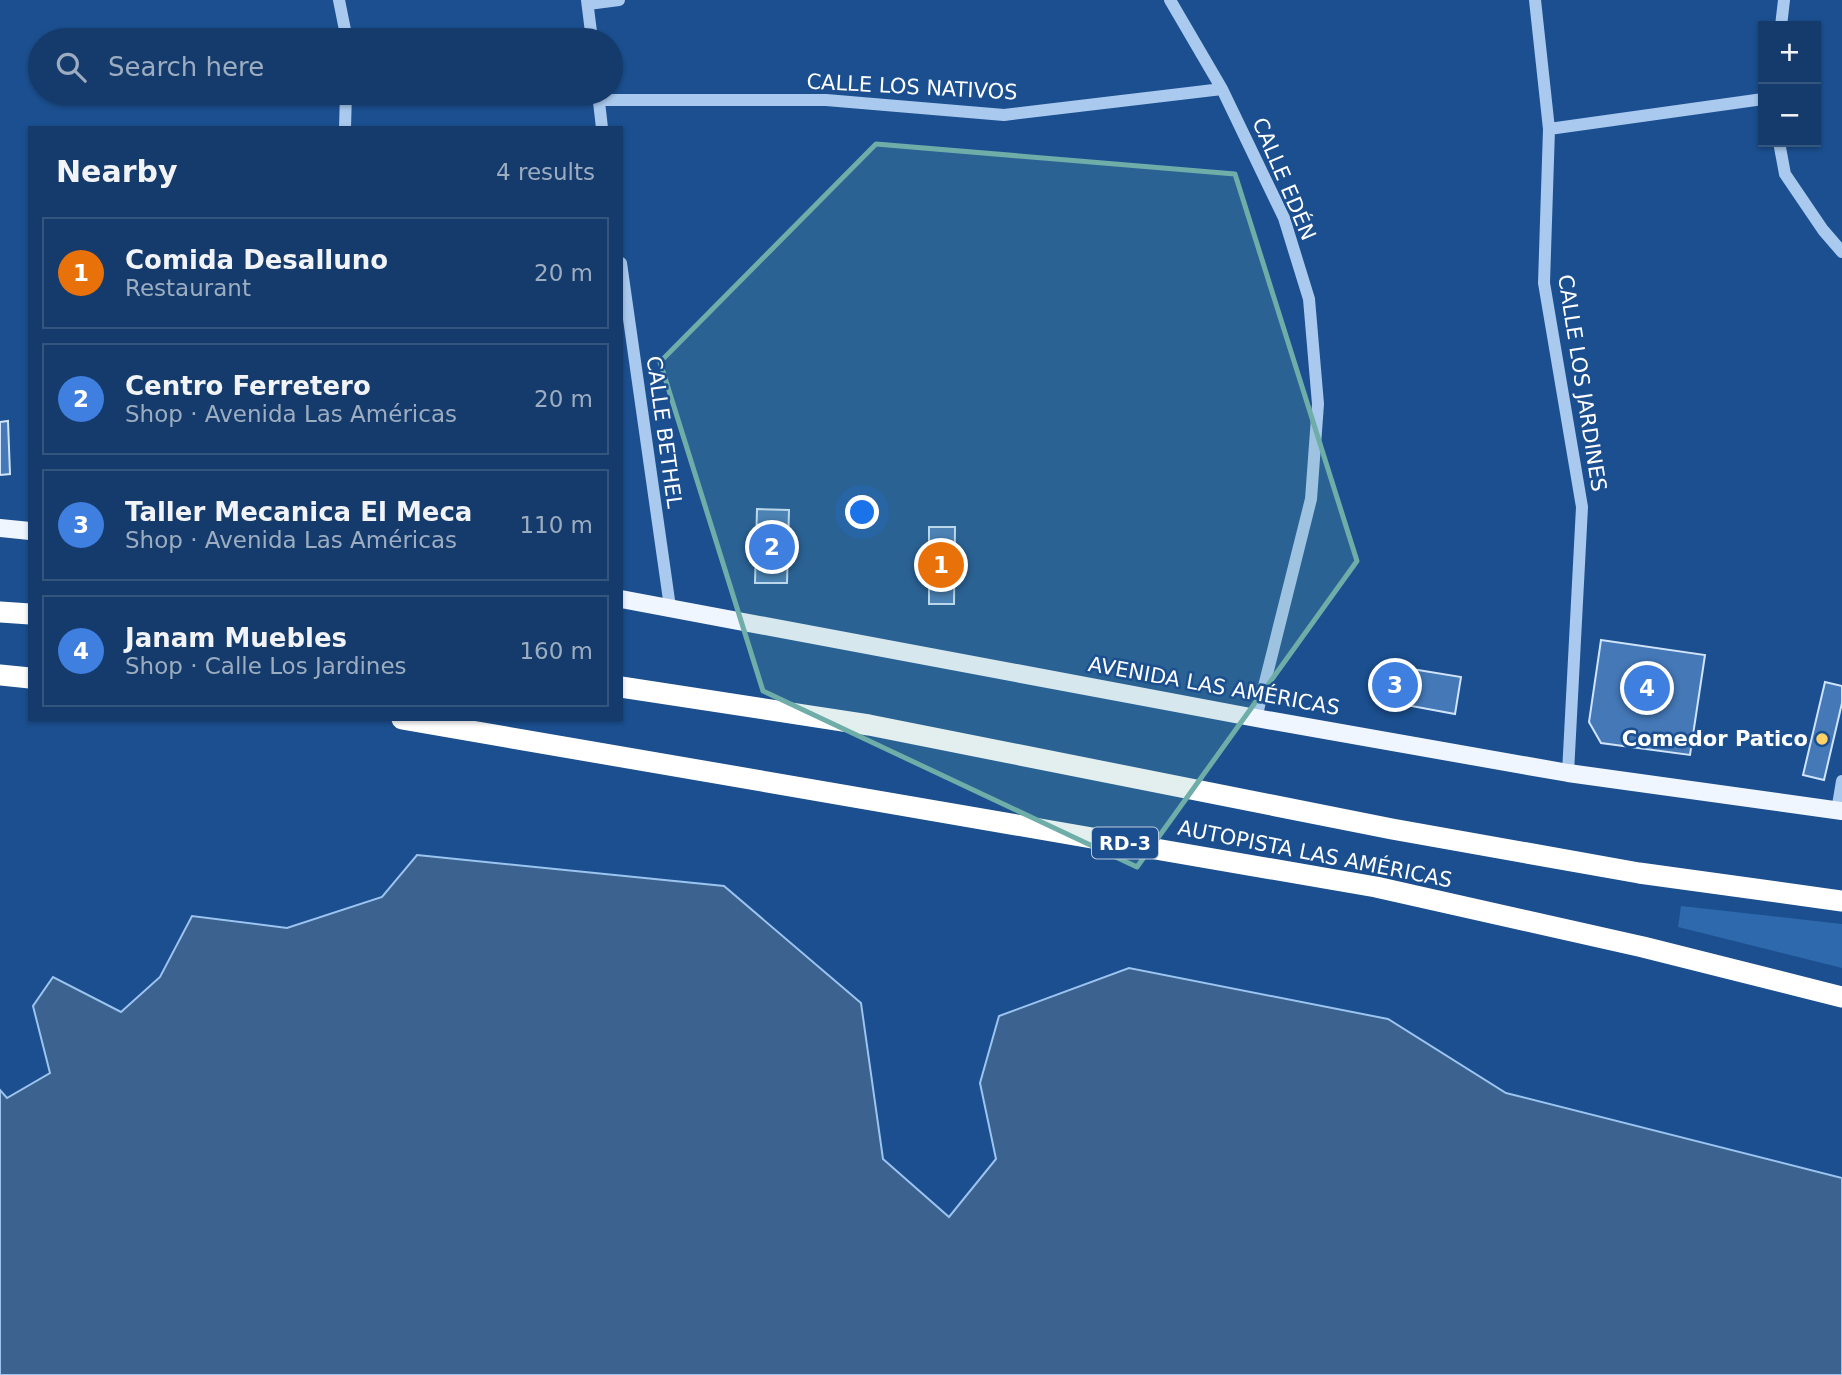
<!DOCTYPE html>
<html lang="en">
<head>
<meta charset="utf-8">
<style>
  :root { --surface:#143b6b; --page:#1d4271; --text:#f1f3f6; --muted:#9dadc1; --line:#33557e; --accent:#90b9f0 }
  body { margin:0; font-family:"DejaVu Sans",sans-serif; background:var(--page); color:var(--text) }
  .controls { position:absolute; right:21px; top:21px; display:grid; overflow:hidden; border-radius:0px; box-shadow:0 2px 5px #0004 }
  .controls button { width:63px; height:63px; display:grid; place-items:center; padding:0; border:0; border-bottom:2px solid var(--line); background:var(--surface); color:var(--text); font:35px sans-serif }
  .you { position:absolute; left:863px; top:513px; width:24px; height:24px; margin:-18px; border:5px solid #fff; border-radius:50%; background:#1a73e8; box-shadow:0 0 0 10px #1a73e833 }
  .badge { display:grid; place-items:center; width:46px; height:46px; border-radius:50%; background:var(--accent); color:#fff; font-size:23px; font-weight:700 }
  .pin { position:absolute; translate:-50% -50%; border:4px solid #fff; box-shadow:0 2px 7px #0006 }
  .list { margin:0; padding:0; list-style:none }
  h2 { display:flex; justify-content:space-between; align-items:center; height:91px; margin:0; padding:0 28px; font-size:30px }
  h2 small { font-size:23px; font-weight:400; color:var(--muted) }
  .list li { display:grid; grid-template-columns:46px 1fr auto; gap:21px; align-items:center; box-sizing:border-box; height:112px; margin:0 14px 14px; padding:0 14px; border:2px solid var(--line); border-radius:0px }
  .list b { display:block; font-size:26px; white-space:nowrap }
  .list p { margin:0; font-size:23px; white-space:nowrap; color:var(--muted) }
  .list em { font-size:23px; font-style:normal; color:var(--muted) }
  .icon { flex:none; width:38px; height:38px; fill:none; stroke:currentColor; stroke-width:2; stroke-linecap:round; stroke-linejoin:round }
  .map { position:relative; flex:none; width:1842px; height:1375px; overflow:hidden }
  .search { position:absolute; background:var(--surface); box-shadow:0 2px 5px #0004; left:28px; top:28px; width:595px; height:77px; display:flex; align-items:center; gap:18px; box-sizing:border-box; padding:0 24px; border-radius:38px; color:var(--muted); font-size:26px }
  .panel { position:absolute; background:var(--surface); box-shadow:0 2px 5px #0004; left:28px; top:126px; width:595px; height:595px; border-radius:0px }
  .map>svg:first-child { display:block }
  .green { fill:#2e69ad }
  .water { fill:#3c6290; stroke:#9cc4f0; stroke-width:2 }
  .building { fill:#4478b7; stroke:#cfe3fa; stroke-width:2 }
  .lines { fill:none; stroke-linecap:round; stroke-linejoin:round }
  .minor { stroke:#a9c9ee; stroke-width:12 }
  .major { stroke:#f0f6ff; stroke-width:18 }
  .highway { stroke:#fff; stroke-width:21 }
  .marked { fill:#6fada8; fill-opacity:0.2; stroke:#6fada8; stroke-width:5; stroke-linejoin:round }
  .poi-dot { fill:#ffd166; stroke:#1b4f8f; stroke-width:2.5 }
  .labels { text-anchor:middle; dominant-baseline:central; stroke-width:5; stroke-linejoin:round; paint-order:stroke }
  .shield { fill:#1b4f8f; stroke:#bbcadd; stroke-width:2 }
  .shield-label { font-size:19px; font-weight:bold; fill:#fff }
  .street-label { font-size:21px; fill:#fff; stroke:#1b4f8f }
  .poi-label { font-size:21px; font-weight:bold; fill:#fff; stroke:#1b4f8f; text-anchor:end }
</style>
</head>
<body>
<div class="map">
<svg width="1842" height="1375" viewBox="0 0 1842 1375">
  <rect width="100%" height="100%" fill="#1b4f8f"/>
  <!-- green -->
  <path class="green" d="M1681 906 1842 924V968L1678 927Z"/>
  <!-- water -->
  <path class="water" d="M417 855 724 886 861 1003 883 1159 949 1217 996 1159 980 1083 999 1016 1129 968 1388 1019 1506 1093 1842 1178V1375H0V1090L7 1098 50 1073 33 1006 53 977 121 1012 160 977 192 916 287 928 382 897Z"/>
  <!-- building -->
  <path class="building" d="M8 421 10 474 0 475V422Z
    M757 509 789 510 787 583H755Z
    M929 527H955L954 604H929Z
    M1601 640 1705 655 1690 755 1601 743 1589 722Z
    M1384 664 1412 669 1406 705 1377 700Z
    M1412 669 1461 677 1455 714 1406 705Z
    M1825 682 1842 686V703L1824 780 1803 775Z"/>
  <g class="lines">
    <!-- minor -->
    <path class="minor" d="M339 0 347 40
      M587 0 592 40
      M1170 0 1222 89 1284 218 1309 299 1318 404 1311 499 1256 718
      M1535 0 1549 129 1544 283 1582 507 1568 773
      M588 4 619 0
      M1781 26 1784 0
      M598 93 602 128
      M598 100H826L1004 115 1222 89
      M345 128 346 93
      M1549 129 1763 99
      M1779 142 1785 174 1823 230 1842 252
      M621 263 670 607
      M1837 811 1842 781"/>
    <!-- major -->
    <path class="major" d="M0 528 30 531
      M621 599 1256 718 1568 773 1842 811"/>
    <!-- highway -->
    <path class="highway" d="M0 612 30 614
      M0 675 30 678
      M621 687 869 725 1392 829 1639 873 1842 901
      M402 719 1376 887 1643 947 1842 997"/>
  </g>
  <!-- marked area -->
  <path class="marked" d="M876 144 1235 174 1357 561 1137 867 763 691 660 362Z"/>
  <!-- markers -->
  <circle class="poi-dot" cx="1822" cy="739" r="7"/>
  <g class="labels">
    <!-- shield labels -->
    <rect class="shield" x="1092" y="827.5" width="66" height="31" rx="5"/>
    <g class="shield-label">
      <text x="1125" y="843">RD-3</text>
    </g>
    <!-- street labels -->
    <g class="street-label">
      <text transform="translate(912 87) rotate(3)">CALLE LOS NATIVOS</text>
      <text transform="translate(1284 179) rotate(67)">CALLE EDÉN</text>
      <text transform="translate(1582 383) rotate(81)">CALLE LOS JARDINES</text>
      <text transform="translate(664 432) rotate(82)">CALLE BETHEL</text>
      <text transform="translate(1214 686) rotate(10)">AVENIDA LAS AMÉRICAS</text>
      <text transform="translate(1315 854) rotate(11)">AUTOPISTA LAS AMÉRICAS</text>
    </g>
    <!-- poi labels -->
    <g class="poi-label">
      <text x="1808" y="739">Comedor Patico</text>
    </g>
  </g>
</svg>
<div class="controls">
<button>+</button>
<button>−</button>
</div>
<div class="you"></div>
<div class="pin badge" style="left:941px;top:565px;background:#e8710a">1</div>
<div class="pin badge" style="left:772px;top:547px;background:#3f7fe0">2</div>
<div class="pin badge" style="left:1395px;top:685px;background:#3f7fe0">3</div>
<div class="pin badge" style="left:1647px;top:688px;background:#3f7fe0">4</div>
<div class="search"><svg class="icon" aria-label="search" viewBox="0 0 24 24"><circle cx="10" cy="10" r="6"/><path d="M15 15l6 6"/></svg>Search here</div>
<section class="panel">
<h2>Nearby<small>4 results</small></h2>
<ul class="list">
<li><span class="badge" style="background:#e8710a">1</span><div><b>Comida Desalluno</b><p>Restaurant</p></div><em>20 m</em></li>
<li><span class="badge" style="background:#3f7fe0">2</span><div><b>Centro Ferretero</b><p>Shop · Avenida Las Américas</p></div><em>20 m</em></li>
<li><span class="badge" style="background:#3f7fe0">3</span><div><b>Taller Mecanica El Meca</b><p>Shop · Avenida Las Américas</p></div><em>110 m</em></li>
<li><span class="badge" style="background:#3f7fe0">4</span><div><b>Janam Muebles</b><p>Shop · Calle Los Jardines</p></div><em>160 m</em></li>
</ul>
</section>
</div>
</body>
</html>
